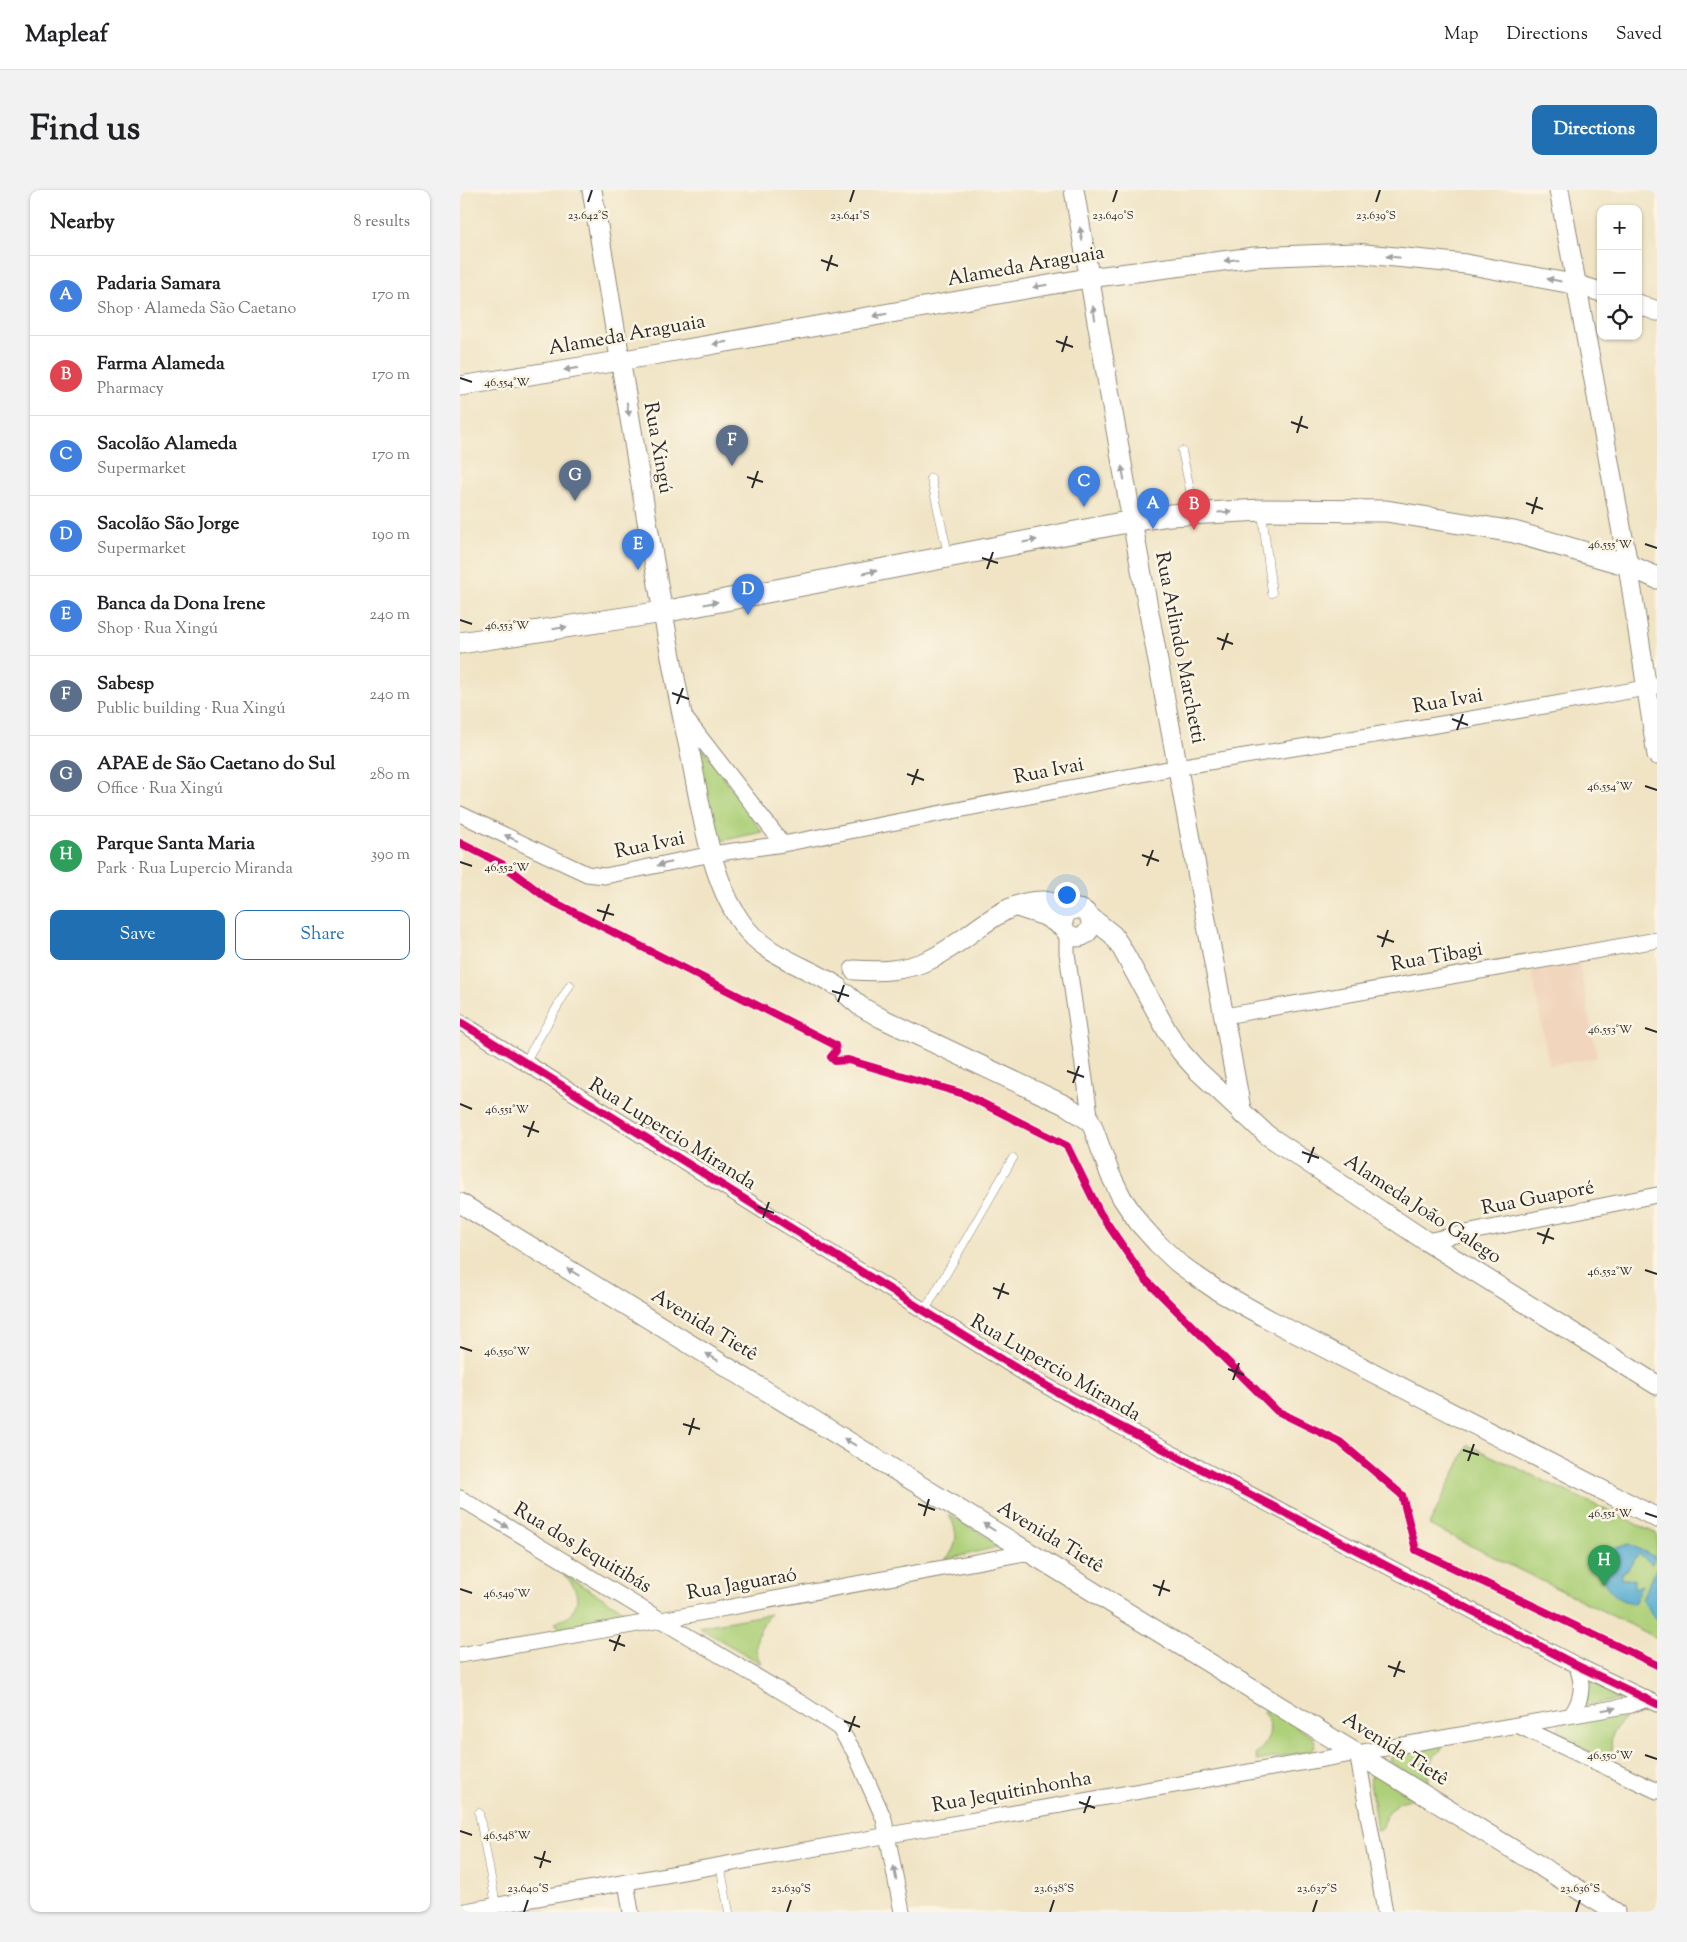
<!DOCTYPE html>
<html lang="en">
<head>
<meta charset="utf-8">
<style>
  :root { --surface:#fff; --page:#f2f2f2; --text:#202124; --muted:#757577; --line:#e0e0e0; --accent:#1f6fb2 }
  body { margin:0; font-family:"Sorts Mill Goudy",serif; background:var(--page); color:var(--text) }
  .controls { position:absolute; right:15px; top:15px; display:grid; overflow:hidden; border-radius:10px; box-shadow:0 1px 4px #0004 }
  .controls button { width:45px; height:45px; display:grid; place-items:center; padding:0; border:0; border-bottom:1px solid var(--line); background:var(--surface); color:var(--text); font:25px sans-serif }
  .you { position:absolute; left:606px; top:704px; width:18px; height:18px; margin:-12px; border:4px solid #fff; border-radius:50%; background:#1a73e8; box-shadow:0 0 0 8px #1a73e833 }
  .badge { display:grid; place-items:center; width:32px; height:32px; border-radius:50%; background:var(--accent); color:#fff; font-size:16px; font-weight:700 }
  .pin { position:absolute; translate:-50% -41px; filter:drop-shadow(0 1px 2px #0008) }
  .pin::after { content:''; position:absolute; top:26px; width:18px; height:15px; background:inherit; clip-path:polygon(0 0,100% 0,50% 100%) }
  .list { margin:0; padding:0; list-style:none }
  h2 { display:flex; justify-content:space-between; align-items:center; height:65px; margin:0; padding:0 20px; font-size:21px }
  h2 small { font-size:16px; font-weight:400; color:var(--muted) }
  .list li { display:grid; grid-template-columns:32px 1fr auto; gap:15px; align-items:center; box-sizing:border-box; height:80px; padding:0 20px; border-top:1px solid var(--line) }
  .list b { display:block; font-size:19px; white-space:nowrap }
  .list p { margin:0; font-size:16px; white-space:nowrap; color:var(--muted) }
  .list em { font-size:16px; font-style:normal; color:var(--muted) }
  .actions { display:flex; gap:10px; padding:15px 20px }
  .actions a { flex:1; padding:11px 0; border:1px solid var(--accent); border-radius:10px; text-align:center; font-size:18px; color:var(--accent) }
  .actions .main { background:var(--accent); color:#fff }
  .icon { flex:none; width:28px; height:28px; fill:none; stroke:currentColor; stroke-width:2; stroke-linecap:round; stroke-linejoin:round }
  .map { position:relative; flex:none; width:1197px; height:1722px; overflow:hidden; border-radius:10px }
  header { display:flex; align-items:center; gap:30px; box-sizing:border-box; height:70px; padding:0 25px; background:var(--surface); border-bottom:1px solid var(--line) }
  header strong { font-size:24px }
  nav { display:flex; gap:28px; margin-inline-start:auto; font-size:18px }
  .intro { display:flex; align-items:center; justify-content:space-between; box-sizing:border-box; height:120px; padding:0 30px }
  h1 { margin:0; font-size:35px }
  .button { padding:12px 22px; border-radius:10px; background:var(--accent); color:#fff; font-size:18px; font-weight:700 }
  main { display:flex; gap:30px; padding:0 30px }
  aside { flex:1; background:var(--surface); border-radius:10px; box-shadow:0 1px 4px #0004 }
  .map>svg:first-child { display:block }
  .built { fill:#f1d5bd }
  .green { fill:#add079; stroke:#6c7e52 }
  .water { fill:#55abd1; stroke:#406b7e }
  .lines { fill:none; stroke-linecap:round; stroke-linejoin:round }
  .service-casing { stroke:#8e8878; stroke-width:9 }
  .minor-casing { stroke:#8e8878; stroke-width:17 }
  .tertiary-casing { stroke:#8e8878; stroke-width:21 }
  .secondary-casing { stroke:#8e8878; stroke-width:23 }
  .service { stroke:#fff; stroke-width:8 }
  .minor { stroke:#fff; stroke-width:15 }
  .tertiary { stroke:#fff; stroke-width:19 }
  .secondary { stroke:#fff; stroke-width:21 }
  .cycleway-casing { stroke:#fcf5e5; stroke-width:11 }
  .cycleway { stroke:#d6006c; stroke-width:8 }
  .oneway { fill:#a0a0a0 }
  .ticks { fill:none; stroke:#2b2b2b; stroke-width:2 }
  .labels { text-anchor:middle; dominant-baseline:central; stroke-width:5; stroke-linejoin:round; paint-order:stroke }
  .street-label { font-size:20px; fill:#2b2b2b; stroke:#fcf5e5 }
  .ticks-label { font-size:12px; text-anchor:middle; fill:#2b2b2b; stroke:#fcf5e5; stroke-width:5; stroke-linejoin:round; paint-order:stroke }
</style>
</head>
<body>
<header>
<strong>Mapleaf</strong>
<nav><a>Map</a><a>Directions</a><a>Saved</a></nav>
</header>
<div class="intro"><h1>Find us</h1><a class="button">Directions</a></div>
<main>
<aside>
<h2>Nearby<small>8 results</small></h2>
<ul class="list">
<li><span class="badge" style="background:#3f7fe0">A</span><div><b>Padaria Samara</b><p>Shop · Alameda São Caetano</p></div><em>170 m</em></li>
<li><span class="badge" style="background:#e0444e">B</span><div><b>Farma Alameda</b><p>Pharmacy</p></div><em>170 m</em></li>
<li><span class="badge" style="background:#3f7fe0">C</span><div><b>Sacolão Alameda</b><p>Supermarket</p></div><em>170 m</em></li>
<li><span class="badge" style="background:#3f7fe0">D</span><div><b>Sacolão São Jorge</b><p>Supermarket</p></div><em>190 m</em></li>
<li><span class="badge" style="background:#3f7fe0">E</span><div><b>Banca da Dona Irene</b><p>Shop · Rua Xingú</p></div><em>240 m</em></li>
<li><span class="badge" style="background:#5c6f8a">F</span><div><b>Sabesp</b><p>Public building · Rua Xingú</p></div><em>240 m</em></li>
<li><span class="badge" style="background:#5c6f8a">G</span><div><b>APAE de São Caetano do Sul</b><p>Office · Rua Xingú</p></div><em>280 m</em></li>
<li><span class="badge" style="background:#2e9e5b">H</span><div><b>Parque Santa Maria</b><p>Park · Rua Lupercio Miranda</p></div><em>390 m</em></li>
</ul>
<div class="actions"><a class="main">Save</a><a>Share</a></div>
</aside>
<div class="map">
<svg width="1197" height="1722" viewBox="0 0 1197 1722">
  <rect width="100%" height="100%" fill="#fcf5e5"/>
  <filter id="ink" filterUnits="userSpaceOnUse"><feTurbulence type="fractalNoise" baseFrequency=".02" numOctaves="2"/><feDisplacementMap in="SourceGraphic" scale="10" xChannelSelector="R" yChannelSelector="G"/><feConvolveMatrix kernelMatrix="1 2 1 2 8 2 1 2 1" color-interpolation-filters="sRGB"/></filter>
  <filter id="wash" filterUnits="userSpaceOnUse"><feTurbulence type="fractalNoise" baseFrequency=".0096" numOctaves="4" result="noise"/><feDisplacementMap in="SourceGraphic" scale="20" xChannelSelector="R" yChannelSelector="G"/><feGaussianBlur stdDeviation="1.12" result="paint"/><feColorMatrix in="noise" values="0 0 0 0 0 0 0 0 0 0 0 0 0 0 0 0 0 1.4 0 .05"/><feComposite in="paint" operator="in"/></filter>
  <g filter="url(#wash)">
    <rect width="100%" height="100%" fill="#f0e4c5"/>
    <!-- built -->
    <path class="built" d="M1119 772 1137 867 1089 876 1072 781Z"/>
    <!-- green -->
    <path class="green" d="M229 539 302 642 251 653Z
      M1008 1255 1197 1344V1448L969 1335Z
      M488 1324 541 1356 484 1370C500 1358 498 1338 488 1324Z
      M103 1384 171 1425 100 1439 95 1433C121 1423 124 1402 103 1384Z
      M310 1424C298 1439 290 1457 302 1474L238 1437Z
      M1126 1486 1168 1508 1125 1516Z
      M806 1518 851 1546C856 1551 857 1556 851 1561L797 1571 796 1564C809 1553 815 1536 804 1522Z
      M1169 1523C1164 1531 1153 1538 1152 1547 1150 1555 1154 1564 1150 1572L1097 1544 1098 1537 1103 1533Z
      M980 1554 982 1559C972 1566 966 1578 969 1590L963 1593 932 1573 929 1569 932 1564Z
      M912 1585H916L951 1606 948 1610C933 1611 925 1626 921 1639L917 1640 910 1591Z"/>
    <!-- water -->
    <path class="water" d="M1169 1354 1195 1367 1192 1374 1179 1364 1167 1380 1161 1383V1389H1174V1398L1182 1395 1174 1414C1159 1413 1149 1400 1141 1388L1154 1359Z
      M1197 1377V1429L1193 1427 1182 1409Z"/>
  </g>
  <g filter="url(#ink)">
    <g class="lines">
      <defs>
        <path id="service" d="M722 261 735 323
          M471 288 488 364
          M802 322 812 403
          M65 872 110 795
          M464 1122 553 968
          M19 1623 36 1715
          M260 1675 269 1722"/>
        <path id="minor" d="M223 525 323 654
          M0 624 112 677 127 684 145 686 252 664 323 654 718 577 982 534 1197 496
          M607 742V763L631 932
          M765 826 1197 750
          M0 832 569 1186 629 1220 1116 1475 1197 1514
          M966 1051 1197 1005
          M0 1308 219 1441 346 1516 379 1538 395 1563 424 1629 442 1722
          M0 1465 201 1430 570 1362
          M1111 1525C1123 1509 1124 1493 1116 1475
          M1057 1535 1197 1601
          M897 1562 925 1722
          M166 1692 171 1722
          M0 1722 429 1645 1171 1515 1187 1509"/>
        <path id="tertiary" d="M132 0C150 110 168 220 187 331 200 405 212 479 228 553 240 609 248 685 281 732 305 767 343 774 377 796
          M614 0 672 331 782 924
          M1099 0 1168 375 1197 565
          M1178 114 1197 121
          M0 196 159 171 628 88 794 67 895 63 1006 74 1118 95 1141 102
          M557 717 585 726 604 738
          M603 733a14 14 0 1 1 28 0a14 14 0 1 1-28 0Z
          M629 726 653 745 661 757 707 841 721 862 737 880 807 945 966 1051 1197 1195
          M394 780C421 782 444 781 469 770 507 753 539 710 583 711 595 712 606 716 617 719
          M386 804 400 816 421 828 607 916 631 932 650 984 662 1008 679 1033 697 1053 717 1072 736 1086 758 1101 810 1130 1197 1328
          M0 1013 1155 1722"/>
        <path id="secondary" d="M0 453 203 422 672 331 710 325 802 320 926 321 1054 342 1168 375 1197 388"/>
      </defs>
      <!-- service casing -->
      <use href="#service" class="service-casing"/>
      <!-- minor casing -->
      <use href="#minor" class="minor-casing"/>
      <!-- tertiary casing -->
      <use href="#tertiary" class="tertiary-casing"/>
      <!-- secondary casing -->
      <use href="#secondary" class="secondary-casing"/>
      <!-- service -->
      <use href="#service" class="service"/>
      <!-- minor -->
      <use href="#minor" class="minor"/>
      <!-- tertiary -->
      <use href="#tertiary" class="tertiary"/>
      <!-- secondary -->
      <use href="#secondary" class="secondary"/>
      <defs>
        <path id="cycleway" d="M0 653 42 674 88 709 375 855 376 861 371 867 375 871 388 870 504 904 607 956 640 1023 685 1089 817 1221 880 1252 942 1305 956 1360 1197 1475
          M0 832 569 1186 629 1220 1116 1475 1197 1514"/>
      </defs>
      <!-- cycleway casing -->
      <use href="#cycleway" class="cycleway-casing"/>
      <!-- cycleway -->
      <use href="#cycleway" class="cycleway"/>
    </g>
    <!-- one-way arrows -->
    <defs><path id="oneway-solid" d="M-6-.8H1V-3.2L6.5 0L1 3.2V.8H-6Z" transform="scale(1.25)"/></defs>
    <g class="oneway">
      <use href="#oneway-solid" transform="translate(621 44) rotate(-99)"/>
      <use href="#oneway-solid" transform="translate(933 67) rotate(-174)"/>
      <use href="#oneway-solid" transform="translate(771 70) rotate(173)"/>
      <use href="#oneway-solid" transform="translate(1094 90) rotate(-169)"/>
      <use href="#oneway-solid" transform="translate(580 96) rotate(170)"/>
      <use href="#oneway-solid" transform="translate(634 123) rotate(-100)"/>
      <use href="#oneway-solid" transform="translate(420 125) rotate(170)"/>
      <use href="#oneway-solid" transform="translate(260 153) rotate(170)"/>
      <use href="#oneway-solid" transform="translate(111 179) rotate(171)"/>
      <use href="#oneway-solid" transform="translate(168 219) rotate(80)"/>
      <use href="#oneway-solid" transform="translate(663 283) rotate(-100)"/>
      <use href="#oneway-solid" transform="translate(765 322) rotate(-3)"/>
      <use href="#oneway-solid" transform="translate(570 351) rotate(-11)"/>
      <use href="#oneway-solid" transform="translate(410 382) rotate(-11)"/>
      <use href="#oneway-solid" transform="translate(251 413) rotate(-11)"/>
      <use href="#oneway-solid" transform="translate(100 438) rotate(-9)"/>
      <use href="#oneway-solid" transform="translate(51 648) rotate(-155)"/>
      <use href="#oneway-solid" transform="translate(204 674) rotate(167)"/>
      <use href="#oneway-solid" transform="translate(113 1082) rotate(-149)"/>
      <use href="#oneway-solid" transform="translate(252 1167) rotate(-149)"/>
      <use href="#oneway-solid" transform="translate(390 1252) rotate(-149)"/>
      <use href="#oneway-solid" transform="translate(42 1334) rotate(31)"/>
      <use href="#oneway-solid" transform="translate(529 1337) rotate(-148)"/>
      <use href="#oneway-solid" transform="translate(1149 1519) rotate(-9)"/>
      <use href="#oneway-solid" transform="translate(435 1683) rotate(-100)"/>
    </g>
  </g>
  <!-- ticks -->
  <path class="ticks" d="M128 12 132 0M390 12 394 0M653 12 657 0M916 12 920 0M361 70 378 76M367 81 372 65M596 151 613 157M602 162 607 146M0 188 12 192M831 232 848 238M837 243 842 226M287 287 303 292M292 298 298 281M1066 313 1083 319M1072 324 1077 307M1185 354 1197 358M522 368 538 373M527 379 533 362M0 430 12 434M757 448 773 454M762 460 768 443M212 503 229 509M217 514 223 498M992 529 1008 535M997 540 1003 524M447 584 464 590M452 595 458 579M1185 596 1197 600M682 665 699 671M0 672 12 676M687 676 693 660M137 720 154 725M143 731 149 714M917 746 934 752M922 757 928 740M372 801 389 806M378 812 384 795M1185 838 1197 842M607 881 624 887M613 893 619 876M0 914 12 919M63 936 79 942M68 947 74 931M842 962 859 968M848 973 854 957M298 1017 314 1023M303 1028 309 1012M1077 1043 1094 1049M1083 1054 1089 1038M1185 1080 1197 1084M533 1098 549 1104M538 1109 544 1093M0 1157 12 1161M768 1179 784 1185M773 1190 779 1173M223 1234 240 1239M229 1245 234 1228M1003 1260 1019 1265M1008 1271 1014 1254M458 1314 475 1320M1185 1323 1197 1327M464 1326 469 1309M693 1395 710 1401M0 1399 12 1403M699 1406 704 1390M149 1450 165 1456M154 1461 160 1445M928 1476 945 1482M934 1487 940 1471M384 1531 400 1537M389 1542 395 1526M1185 1565 1197 1569M619 1612 635 1618M624 1623 630 1606M0 1641 12 1645M74 1667 91 1672M80 1678 85 1661M64 1722 68 1710M327 1722 331 1710M590 1722 594 1710M853 1722 857 1710M1116 1722 1120 1710"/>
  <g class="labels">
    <!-- street labels -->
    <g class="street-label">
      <text transform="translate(566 77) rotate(-10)">Alameda Araguaia</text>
      <text transform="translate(167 146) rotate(-10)">Alameda Araguaia</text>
      <text transform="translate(197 258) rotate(80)">Rua Xingú</text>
      <text transform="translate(719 458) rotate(79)">Rua Arlindo Marchetti</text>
      <text transform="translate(988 512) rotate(-10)">Rua Ivai</text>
      <text transform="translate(589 582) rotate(-11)">Rua Ivai</text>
      <text transform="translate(190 656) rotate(-12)">Rua Ivai</text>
      <text transform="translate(977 768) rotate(-10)">Rua Tibagi</text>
      <text transform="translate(212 945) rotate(32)">Rua Lupercio Miranda</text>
      <text transform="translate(1078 1009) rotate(-11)">Rua Guaporé</text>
      <text transform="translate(962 1020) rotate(33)">Alameda João Galego</text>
      <text transform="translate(244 1136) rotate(31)">Avenida Tietê</text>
      <text transform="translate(595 1179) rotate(30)">Rua Lupercio Miranda</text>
      <text transform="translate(590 1348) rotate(31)">Avenida Tietê</text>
      <text transform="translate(122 1359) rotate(31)">Rua dos Jequitibás</text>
      <text transform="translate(282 1395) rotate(-10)">Rua Jaguaraó</text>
      <text transform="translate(935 1560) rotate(32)">Avenida Tietê</text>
      <text transform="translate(552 1603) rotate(-10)">Rua Jequitinhonha</text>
    </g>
  </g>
  <g class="ticks-label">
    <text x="128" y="29">23.642°S</text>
    <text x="390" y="29">23.641°S</text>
    <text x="653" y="29">23.640°S</text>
    <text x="916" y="29">23.639°S</text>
    <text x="47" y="196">46.554°W</text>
    <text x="1150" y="358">46.555°W</text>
    <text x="47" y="439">46.553°W</text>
    <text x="1150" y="600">46.554°W</text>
    <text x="47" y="681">46.552°W</text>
    <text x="1150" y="843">46.553°W</text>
    <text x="47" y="923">46.551°W</text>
    <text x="1150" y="1085">46.552°W</text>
    <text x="47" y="1165">46.550°W</text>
    <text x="1150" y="1327">46.551°W</text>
    <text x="47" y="1407">46.549°W</text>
    <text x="1150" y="1569">46.550°W</text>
    <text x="47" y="1649">46.548°W</text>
    <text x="68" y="1702">23.640°S</text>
    <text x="331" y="1702">23.639°S</text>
    <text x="594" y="1702">23.638°S</text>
    <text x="857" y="1702">23.637°S</text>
    <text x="1120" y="1702">23.636°S</text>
  </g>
</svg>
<div class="controls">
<button>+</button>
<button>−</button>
<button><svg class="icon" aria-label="locate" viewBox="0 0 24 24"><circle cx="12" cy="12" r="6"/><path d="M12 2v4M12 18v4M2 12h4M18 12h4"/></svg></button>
</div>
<div class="you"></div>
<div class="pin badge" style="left:693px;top:339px;background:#3f7fe0">A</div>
<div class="pin badge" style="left:734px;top:340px;background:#e0444e">B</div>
<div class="pin badge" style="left:624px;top:317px;background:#3f7fe0">C</div>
<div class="pin badge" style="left:288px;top:425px;background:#3f7fe0">D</div>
<div class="pin badge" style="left:178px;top:380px;background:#3f7fe0">E</div>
<div class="pin badge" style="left:272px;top:276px;background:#5c6f8a">F</div>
<div class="pin badge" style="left:115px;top:311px;background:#5c6f8a">G</div>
<div class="pin badge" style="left:1144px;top:1396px;background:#2e9e5b">H</div>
</div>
</main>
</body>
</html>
